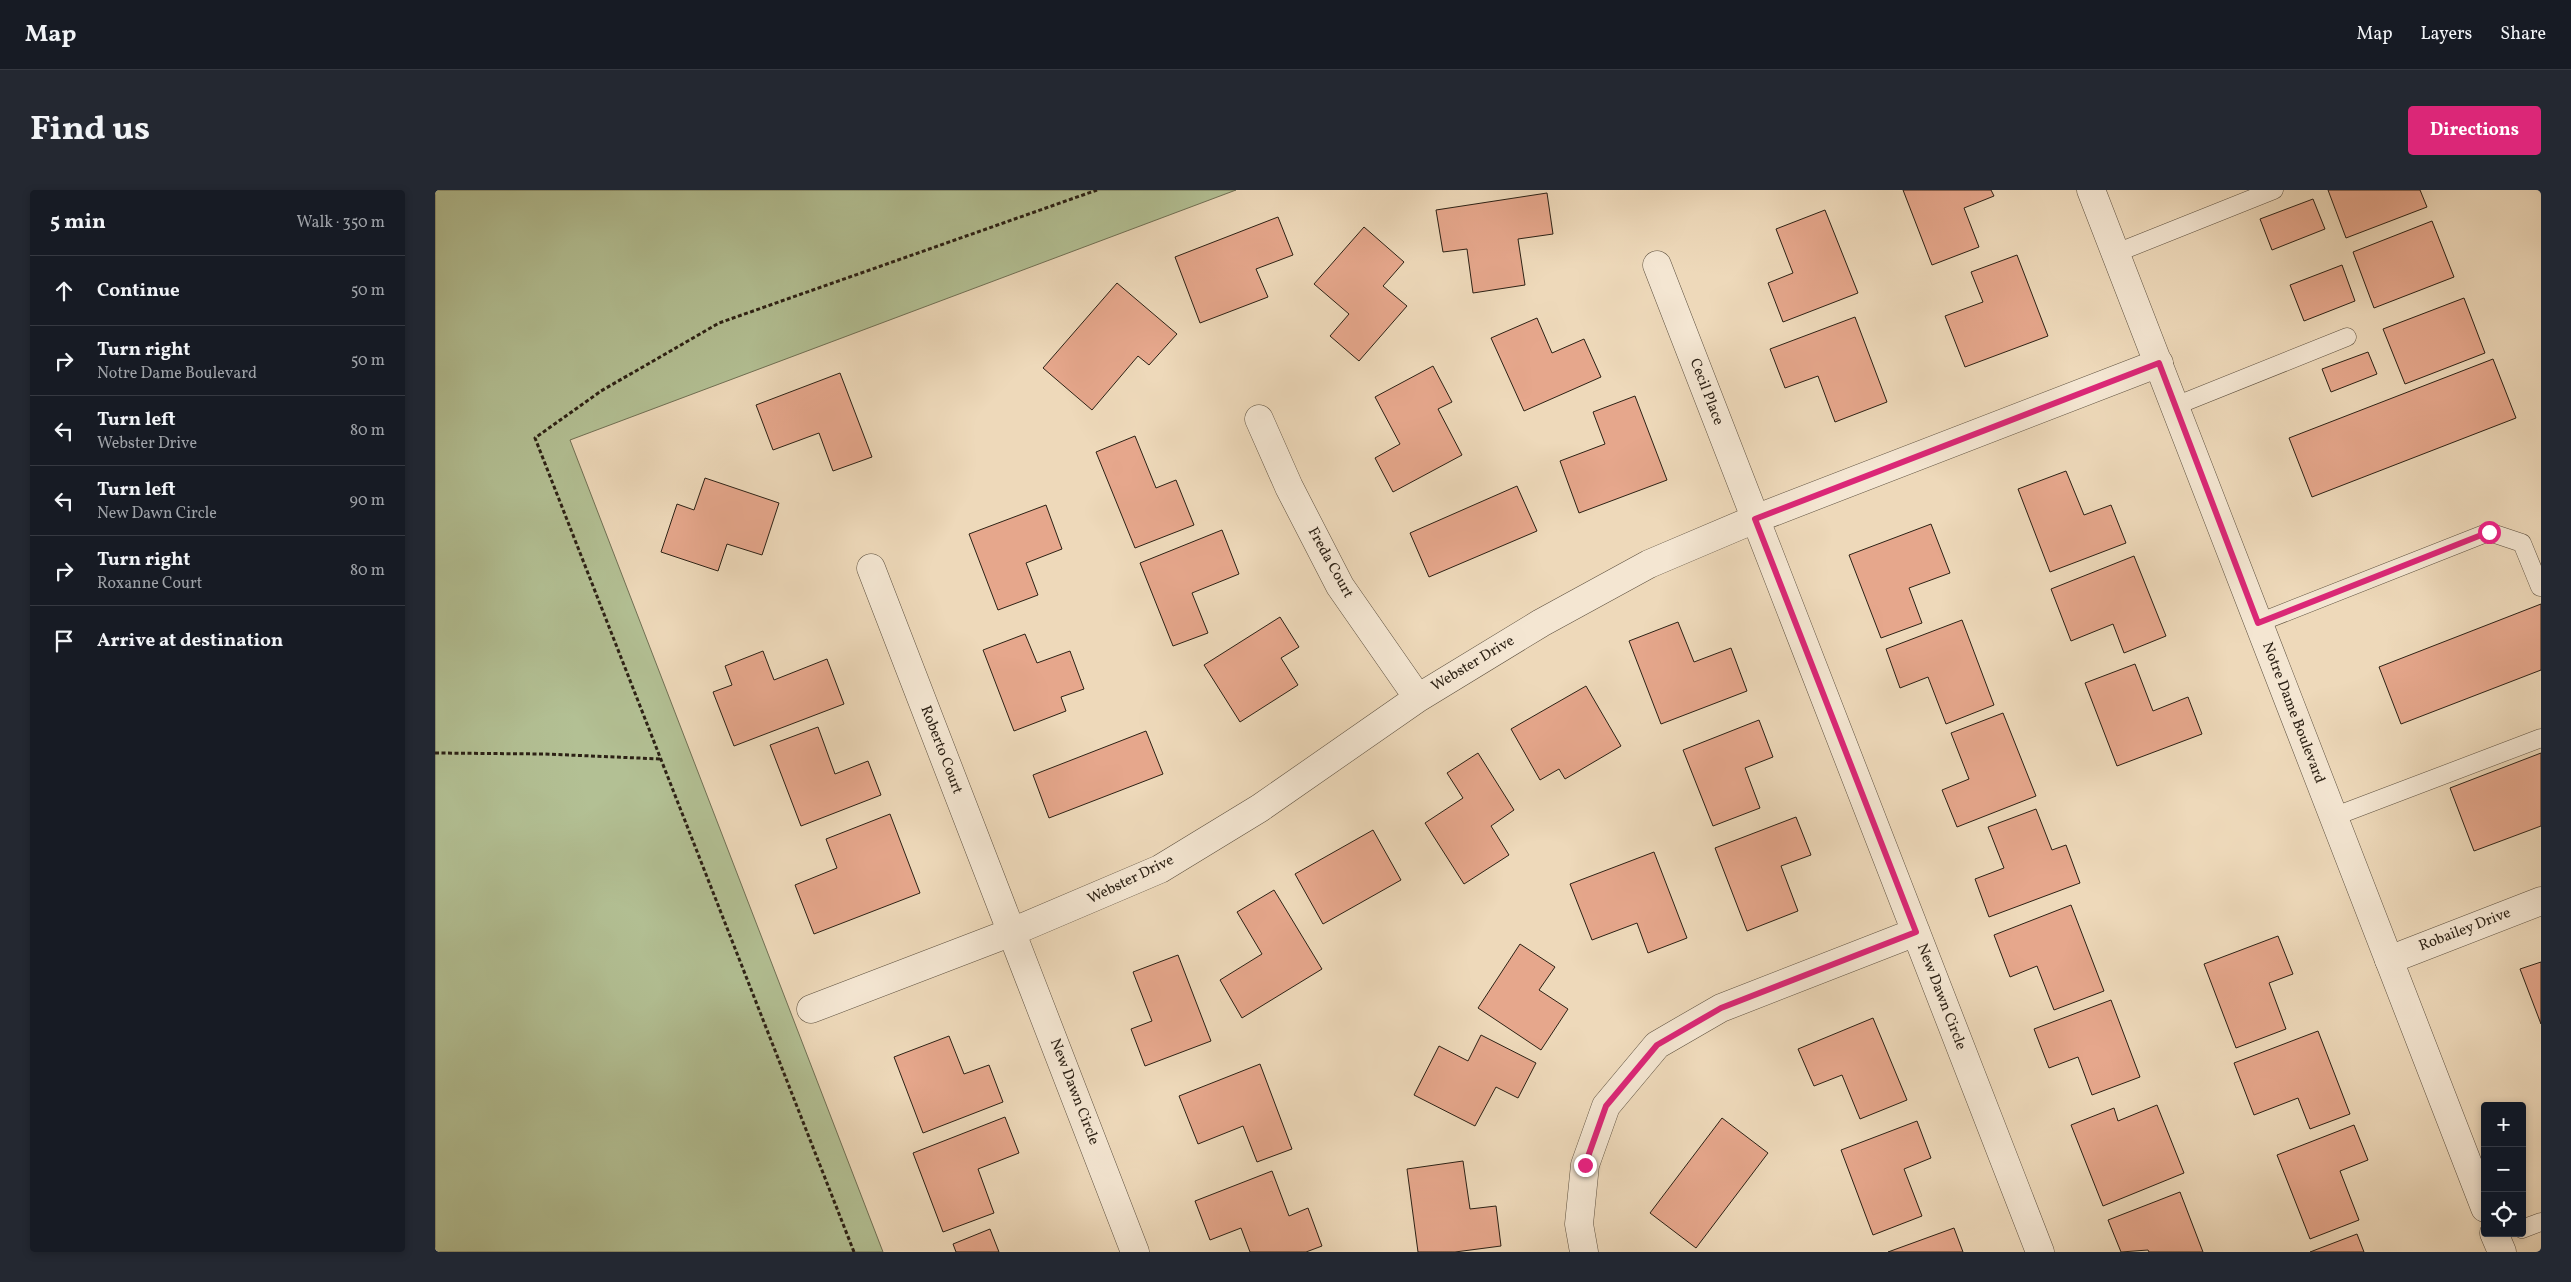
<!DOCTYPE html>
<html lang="en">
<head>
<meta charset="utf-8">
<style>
  :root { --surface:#171b24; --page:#242831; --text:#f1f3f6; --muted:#9ea1a6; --line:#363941; --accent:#db2777 }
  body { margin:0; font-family:Vollkorn,serif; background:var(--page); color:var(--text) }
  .controls { position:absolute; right:15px; bottom:15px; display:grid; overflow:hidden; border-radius:5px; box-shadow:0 2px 8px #0003 }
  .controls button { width:45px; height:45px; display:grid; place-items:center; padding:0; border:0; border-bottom:1px solid var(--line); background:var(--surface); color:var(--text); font:25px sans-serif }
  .stop { position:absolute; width:15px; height:15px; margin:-11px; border:4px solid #db2777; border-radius:50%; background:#fff }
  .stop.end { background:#db2777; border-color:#fff; box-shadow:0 1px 5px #0008 }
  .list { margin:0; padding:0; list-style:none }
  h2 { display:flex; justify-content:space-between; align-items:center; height:65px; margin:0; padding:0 20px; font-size:21px }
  h2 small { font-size:16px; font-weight:400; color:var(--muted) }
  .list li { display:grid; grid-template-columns:32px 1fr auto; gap:15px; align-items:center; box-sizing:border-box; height:70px; padding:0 20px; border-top:1px solid var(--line) }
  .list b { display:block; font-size:19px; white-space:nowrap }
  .list p { margin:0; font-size:16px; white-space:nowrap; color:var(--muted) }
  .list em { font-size:16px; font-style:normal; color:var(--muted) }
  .icon { flex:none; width:28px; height:28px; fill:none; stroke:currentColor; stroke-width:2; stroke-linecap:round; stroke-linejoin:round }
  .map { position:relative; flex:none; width:2106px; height:1062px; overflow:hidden; border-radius:5px }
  header { display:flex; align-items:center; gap:30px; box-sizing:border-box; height:70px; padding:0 25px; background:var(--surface); border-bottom:1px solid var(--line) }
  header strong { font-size:24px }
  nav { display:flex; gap:28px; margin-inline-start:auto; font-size:18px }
  .intro { display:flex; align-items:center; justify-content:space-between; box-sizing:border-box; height:120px; padding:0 30px }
  h1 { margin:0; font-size:35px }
  .button { padding:12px 22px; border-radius:5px; background:var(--accent); color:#fff; font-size:18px; font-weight:700 }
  main { display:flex; gap:30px; padding:0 30px }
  aside { flex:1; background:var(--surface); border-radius:5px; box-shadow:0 2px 8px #0003 }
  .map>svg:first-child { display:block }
  .green { fill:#b3c094; stroke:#707054 }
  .building { fill:#e6a78c; stroke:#2c2115 }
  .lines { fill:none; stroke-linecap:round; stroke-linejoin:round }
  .service-casing { stroke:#5c4f3e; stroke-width:19 }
  .minor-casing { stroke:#5c4f3e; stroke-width:29 }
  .tertiary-casing { stroke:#5c4f3e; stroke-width:29 }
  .path { stroke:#2c2115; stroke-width:3; stroke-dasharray:4 2.5; stroke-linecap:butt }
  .service { stroke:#f4e6d2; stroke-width:18 }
  .minor { stroke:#f4e6d2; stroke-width:28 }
  .tertiary { stroke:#f4e6d2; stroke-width:28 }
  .route { stroke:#db2777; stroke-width:6 }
  .labels { text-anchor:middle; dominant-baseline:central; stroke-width:4; stroke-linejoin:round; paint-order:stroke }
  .street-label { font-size:15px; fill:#2c2115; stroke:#f4e6d2 }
</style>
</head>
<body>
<header>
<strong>Map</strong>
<nav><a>Map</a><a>Layers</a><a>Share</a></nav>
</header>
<div class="intro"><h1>Find us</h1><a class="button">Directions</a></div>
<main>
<aside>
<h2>5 min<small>Walk · 350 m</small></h2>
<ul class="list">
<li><svg class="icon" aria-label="ahead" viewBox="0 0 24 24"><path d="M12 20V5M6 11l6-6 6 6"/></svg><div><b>Continue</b></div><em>50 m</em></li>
<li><svg class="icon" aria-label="right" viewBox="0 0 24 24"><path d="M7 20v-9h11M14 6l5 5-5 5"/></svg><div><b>Turn right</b><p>Notre Dame Boulevard</p></div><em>50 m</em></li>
<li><svg class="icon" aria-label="left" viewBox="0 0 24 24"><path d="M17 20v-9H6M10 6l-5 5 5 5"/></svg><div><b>Turn left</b><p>Webster Drive</p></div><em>80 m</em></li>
<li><svg class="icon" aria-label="left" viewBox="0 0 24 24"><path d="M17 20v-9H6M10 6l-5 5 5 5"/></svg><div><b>Turn left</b><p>New Dawn Circle</p></div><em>90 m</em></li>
<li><svg class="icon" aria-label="right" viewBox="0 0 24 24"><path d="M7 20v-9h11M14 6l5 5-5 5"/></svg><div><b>Turn right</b><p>Roxanne Court</p></div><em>80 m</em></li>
<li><svg class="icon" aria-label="arrive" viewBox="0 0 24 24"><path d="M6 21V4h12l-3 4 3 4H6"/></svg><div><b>Arrive at destination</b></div></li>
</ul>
</aside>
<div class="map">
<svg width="2106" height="1062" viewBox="0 0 2106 1062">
  <rect width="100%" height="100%" fill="#eed9ba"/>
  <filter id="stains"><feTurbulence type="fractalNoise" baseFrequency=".004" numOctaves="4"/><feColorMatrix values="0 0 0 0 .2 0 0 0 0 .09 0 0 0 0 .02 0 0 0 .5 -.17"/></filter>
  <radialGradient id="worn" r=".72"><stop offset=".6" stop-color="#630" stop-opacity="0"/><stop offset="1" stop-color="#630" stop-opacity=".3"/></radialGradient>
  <!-- green -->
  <path class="green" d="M0 0H801L135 250 448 1062H0Z"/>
  <!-- building -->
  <path class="building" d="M1468 0H1556L1559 6 1529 18 1544 57 1497 75Z
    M1893 0H1985L1992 17 1911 48Z
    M1112 3 1118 44 1083 49 1090 95 1038 103 1032 59 1008 62 1001 20Z
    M1878 9 1890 39 1837 60 1825 29Z
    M1390 20 1423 103 1348 132 1333 93 1358 83 1341 39Z
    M843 27 858 65 821 79 833 107 765 133 740 67Z
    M1997 31 2019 87 1939 118 1918 62Z
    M929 37 969 72 948 96 972 116 924 171 895 146 914 124 879 94Z
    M1582 65 1613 146 1530 177 1510 126 1548 112 1536 82Z
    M1907 75 1920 111 1869 131 1855 95Z
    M682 93 742 144 714 175 703 166 657 220 608 178Z
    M2029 108 2050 163 1970 194 1948 139Z
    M1420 127 1452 212 1400 232 1383 186 1350 198 1335 159Z
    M1102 128 1117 163 1149 149 1166 187 1089 221 1056 148Z
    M1933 162 1942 184 1896 202 1887 179Z
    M2058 169 2081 228 1877 307 1854 248Z
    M998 176 1017 212 1003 219 1027 265 958 302 940 268 965 254 940 207Z
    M405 183 437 267 398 281 384 243 338 260 321 215Z
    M1200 206 1232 290 1144 323 1125 271 1170 254 1158 222Z
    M700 246 721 298 741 290 759 335 700 358 661 262Z
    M1631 281 1649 325 1676 315 1691 353 1615 382 1583 299Z
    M270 288 344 313 327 365 292 354 283 381 226 362 242 314 259 320Z
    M1082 296 1102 341 994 387 975 343Z
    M611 315 627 359 591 373 603 405 563 420 534 344Z
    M1496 334 1515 383 1474 398 1487 433 1446 448 1414 365Z
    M787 340 804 384 757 403 773 443 738 456 705 373Z
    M1699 366 1731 446 1689 463 1678 434 1636 451 1616 399Z
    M2106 414V480L1966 534 1944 477Z
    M845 427 864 457 846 468 863 495 805 532 769 475Z
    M1527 430 1559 515 1511 534 1493 487 1465 498 1451 459Z
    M1243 432 1259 472 1296 458 1312 501 1226 534 1194 451Z
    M590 444 602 473 635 461 649 499 626 507 631 521 579 541 548 460Z
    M328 461 339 490 392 469 409 514 299 556 278 502 297 495 290 476Z
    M1700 474 1718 521 1753 507 1767 544 1682 576 1650 493Z
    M1151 496 1186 556 1130 589 1124 579 1105 590 1076 539Z
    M1568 523 1601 606 1522 637 1507 600 1534 589 1516 543Z
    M1324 530 1338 567 1310 578 1325 618 1278 636 1248 560Z
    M383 537 400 584 433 571 446 605 366 636 335 555Z
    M711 541 728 584 614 628 598 585Z
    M1043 563 1079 620 1056 636 1074 665 1029 694 990 633 1028 608 1012 583Z
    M2106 563V636L2039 661 2015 598Z
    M1601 619 1617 660 1631 655 1645 693 1554 727 1540 689 1569 678 1553 637Z
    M455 624 485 703 379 744 360 695 402 678 391 649Z
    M1361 627 1376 665 1346 676 1363 721 1312 741 1280 658Z
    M938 640 966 690 888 734 860 684Z
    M1219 662 1252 748 1213 763 1202 733 1157 750 1135 694Z
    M839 700 887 779 807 828 785 790 827 764 802 722Z
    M1636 715 1669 801 1619 820 1602 776 1575 787 1559 745Z
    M1843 746 1858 784 1834 793 1851 839 1801 858 1769 774Z
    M1085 754 1120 777 1104 800 1133 819 1106 860 1043 818Z
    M743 765 776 851 710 876 696 839 717 831 698 782Z
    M2106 772V834L2085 779Z
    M1676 810 1705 887 1657 905 1643 867 1614 878 1599 839Z
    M1438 828 1472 910 1425 929 1407 885 1379 896 1363 859Z
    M1883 841 1915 924 1875 939 1863 908 1819 925 1799 873Z
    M1046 845 1101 873 1083 908 1061 897 1040 936 979 905 1004 856 1033 871Z
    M514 846 529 884 554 875 568 912 488 943 459 867Z
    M825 874 857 959 822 972 808 936 763 954 744 906Z
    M1722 915 1749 983 1668 1016 1636 935 1679 918 1683 931Z
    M570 927 584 963 543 979 559 1023 508 1042 478 963Z
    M1287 928 1333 963 1261 1058 1215 1023Z
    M1482 931 1496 968 1469 979 1487 1026 1438 1045 1406 960Z
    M1919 935 1933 970 1905 981 1924 1030 1875 1049 1842 965Z
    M1028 971 1035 1019 1061 1016 1066 1056 1020 1062H983L972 979Z
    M837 981 854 1026 873 1018 887 1056 871 1062H815L806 1038 775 1050 760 1011Z
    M1745 1002 1768 1062H1714L1713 1060 1686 1062 1673 1030Z
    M1519 1038 1528 1062H1453Z
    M555 1039 564 1062H521L518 1054Z
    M1922 1044 1929 1062H1875Z"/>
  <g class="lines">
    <defs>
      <path id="service" d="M1681 63 1839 0
        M1740 216 1912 147
        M1823 433 2054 342 2087 353 2105 397
        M1898 627 2106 548
        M2087 1039 2106 1032"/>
      <path id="minor" d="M1222 75 1605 1062
        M824 229 854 297 905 396 983 508
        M436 378 700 1062
        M1954 770 2106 711
        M376 819 577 742 725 679 825 618 983 508 1106 433 1214 374 1320 329 1724 173
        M1149 1062 1144 1034 1150 975 1171 916 1222 855 1286 818 1481 742"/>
      <path id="tertiary" d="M1656 0 2050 1018
        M2059 1043 2067 1062"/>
    </defs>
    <!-- service casing -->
    <use href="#service" class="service-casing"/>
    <!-- minor casing -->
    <use href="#minor" class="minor-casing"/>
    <!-- tertiary casing -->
    <use href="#tertiary" class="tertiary-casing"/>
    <!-- path -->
    <path class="path" d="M0 563 110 564 226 569
      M419 1062 100 248 166 201 284 133 662 0"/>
    <!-- service -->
    <use href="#service" class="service"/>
    <!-- minor -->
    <use href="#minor" class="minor"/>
    <!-- tertiary -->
    <use href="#tertiary" class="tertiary"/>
  </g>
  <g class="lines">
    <!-- route -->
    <path class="route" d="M1150 975 1171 916 1222 855 1286 818 1481 742 1320 329 1724 173 1823 433 2054 342"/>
  </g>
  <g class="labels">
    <!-- street labels -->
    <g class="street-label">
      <text transform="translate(1271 202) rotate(69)">Cecil Place</text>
      <text transform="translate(895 373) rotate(61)">Freda Court</text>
      <text transform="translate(1038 474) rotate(-31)">Webster Drive</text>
      <text transform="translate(1858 523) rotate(69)">Notre Dame Boulevard</text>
      <text transform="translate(506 560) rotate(69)">Roberto Court</text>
      <text transform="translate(696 690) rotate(-26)">Webster Drive</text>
      <text transform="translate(2030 740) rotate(-21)">Robailey Drive</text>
      <text transform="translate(1506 807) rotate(69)">New Dawn Circle</text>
      <text transform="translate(639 902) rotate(69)">New Dawn Circle</text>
    </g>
  </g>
  <rect width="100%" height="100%" filter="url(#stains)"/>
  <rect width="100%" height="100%" fill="url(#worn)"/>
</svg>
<div class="controls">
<button>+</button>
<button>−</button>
<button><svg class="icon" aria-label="locate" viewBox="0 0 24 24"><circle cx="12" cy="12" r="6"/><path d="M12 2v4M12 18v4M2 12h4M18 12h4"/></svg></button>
</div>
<div class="stop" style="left:2054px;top:342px"></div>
<div class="stop end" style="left:1150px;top:975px"></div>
</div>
</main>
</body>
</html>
